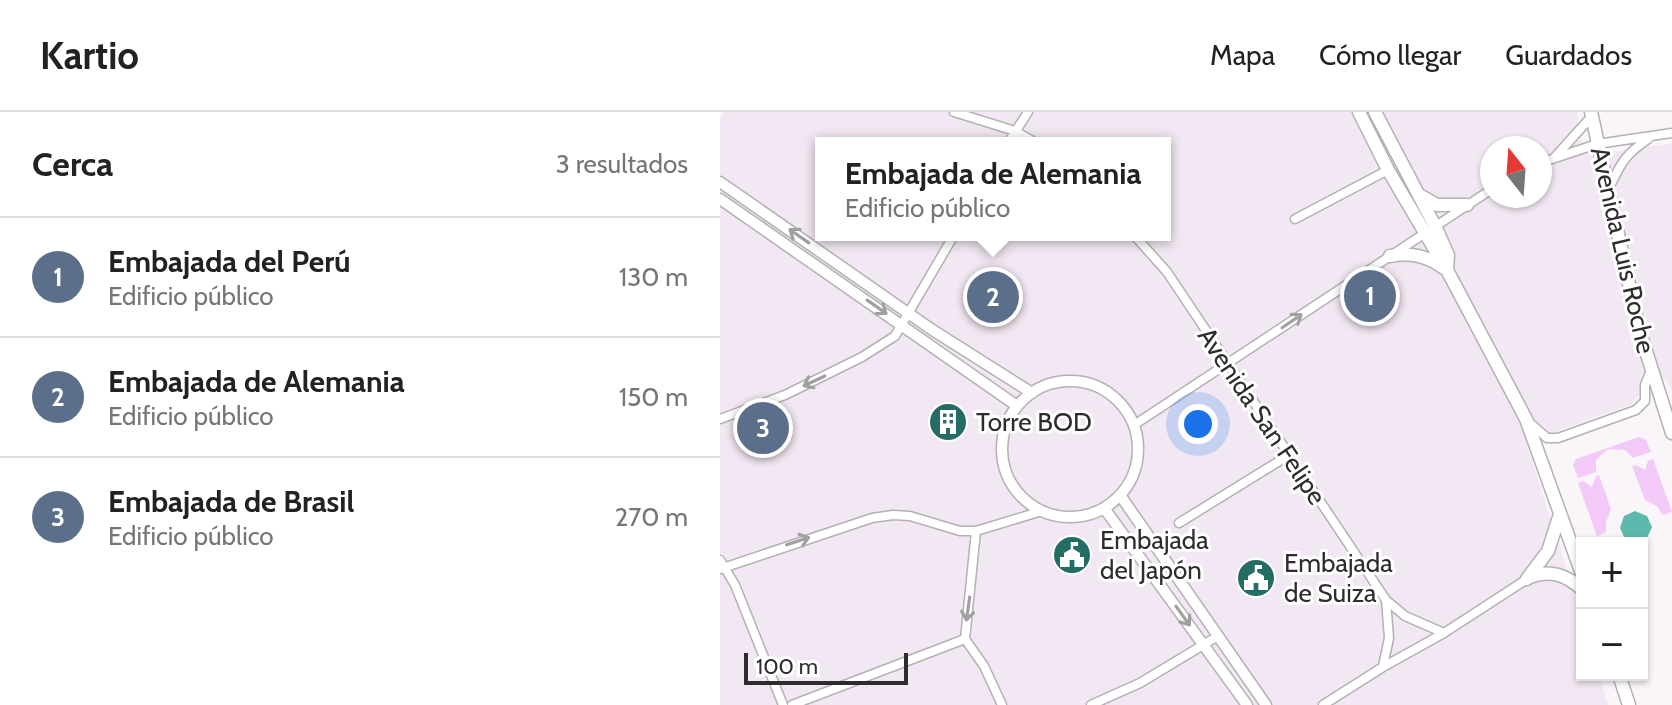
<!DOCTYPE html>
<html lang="es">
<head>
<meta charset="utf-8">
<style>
  :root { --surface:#fff; --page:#f6f6f6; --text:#222; --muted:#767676; --line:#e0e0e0; --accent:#d93025 }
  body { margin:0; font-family:Cabin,sans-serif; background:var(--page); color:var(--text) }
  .controls { position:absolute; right:24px; bottom:24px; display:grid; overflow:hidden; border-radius:0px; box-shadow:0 2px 6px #0004 }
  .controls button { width:72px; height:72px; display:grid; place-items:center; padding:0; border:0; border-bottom:2px solid var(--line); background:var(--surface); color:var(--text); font:40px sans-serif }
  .compass { position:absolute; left:760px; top:24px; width:72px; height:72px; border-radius:50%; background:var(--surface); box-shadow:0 2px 6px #0004; rotate:343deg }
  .scale { position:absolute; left:24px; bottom:20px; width:164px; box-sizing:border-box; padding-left:8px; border:4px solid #2e2c2e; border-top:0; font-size:22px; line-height:28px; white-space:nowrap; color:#2e2c2e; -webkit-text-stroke:6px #fff; paint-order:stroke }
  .you { position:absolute; left:478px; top:312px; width:28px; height:28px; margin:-20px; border:6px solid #fff; border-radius:50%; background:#1a73e8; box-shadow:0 0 0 12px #1a73e833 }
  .badge { display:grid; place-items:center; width:52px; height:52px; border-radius:50%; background:var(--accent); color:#fff; font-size:26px; font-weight:700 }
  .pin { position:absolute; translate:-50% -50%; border:4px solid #fff; box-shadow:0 2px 8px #0006 }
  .popup { position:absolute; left:95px; top:25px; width:356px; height:104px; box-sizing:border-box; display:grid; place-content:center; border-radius:0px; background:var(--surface); filter:drop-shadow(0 2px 6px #0005); font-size:26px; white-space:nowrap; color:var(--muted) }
  .popup b { font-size:30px; color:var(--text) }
  .popup::after { content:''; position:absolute; left:50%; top:100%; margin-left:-16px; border:16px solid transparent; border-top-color:var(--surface) }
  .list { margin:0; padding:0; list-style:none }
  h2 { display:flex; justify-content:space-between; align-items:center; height:104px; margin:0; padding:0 32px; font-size:34px }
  h2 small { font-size:26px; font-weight:400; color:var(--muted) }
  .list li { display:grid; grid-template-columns:52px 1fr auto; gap:24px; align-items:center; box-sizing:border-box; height:120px; padding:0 32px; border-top:2px solid var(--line) }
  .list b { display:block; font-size:30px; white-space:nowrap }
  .list p { margin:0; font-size:26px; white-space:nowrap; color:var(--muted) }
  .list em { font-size:26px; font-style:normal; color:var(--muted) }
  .map { position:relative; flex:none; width:952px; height:593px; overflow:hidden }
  header { display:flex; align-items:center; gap:48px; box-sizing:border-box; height:112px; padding:0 40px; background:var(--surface); border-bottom:2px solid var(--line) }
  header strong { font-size:38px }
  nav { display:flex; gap:44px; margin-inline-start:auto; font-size:28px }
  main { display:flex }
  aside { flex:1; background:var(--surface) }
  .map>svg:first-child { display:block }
  .built { fill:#f2e8f3; fill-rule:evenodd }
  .green { fill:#f3c9f8 }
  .water { fill:#5db9ac }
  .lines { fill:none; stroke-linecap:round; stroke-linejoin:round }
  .minor-casing { stroke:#b4b0b4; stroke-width:11 }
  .tertiary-casing { stroke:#b4b0b4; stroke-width:13 }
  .secondary-casing { stroke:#b4b0b4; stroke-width:15 }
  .minor { stroke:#fff; stroke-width:8 }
  .tertiary { stroke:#fff; stroke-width:10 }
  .secondary { stroke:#fff; stroke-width:12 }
  .oneway { stroke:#a1a0a1 }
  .labels { text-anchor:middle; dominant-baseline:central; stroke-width:6; stroke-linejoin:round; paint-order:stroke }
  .street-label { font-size:26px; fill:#2e2c2e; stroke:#fff }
  .poi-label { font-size:26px; fill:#2e2c2e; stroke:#fff; text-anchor:start }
</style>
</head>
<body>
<header>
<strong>Kartio</strong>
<nav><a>Mapa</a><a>Cómo llegar</a><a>Guardados</a></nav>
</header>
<main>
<aside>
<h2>Cerca<small>3 resultados</small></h2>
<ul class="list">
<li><span class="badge" style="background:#5c6f8a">1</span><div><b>Embajada del Perú</b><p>Edificio público</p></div><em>130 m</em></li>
<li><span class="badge" style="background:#5c6f8a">2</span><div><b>Embajada de Alemania</b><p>Edificio público</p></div><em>150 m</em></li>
<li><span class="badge" style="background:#5c6f8a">3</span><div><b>Embajada de Brasil</b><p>Edificio público</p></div><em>270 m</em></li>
</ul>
</aside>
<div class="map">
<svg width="952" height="593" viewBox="0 0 952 593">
  <rect width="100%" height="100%" fill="#f9f5f9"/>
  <!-- built -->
  <path class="built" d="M5 0H857L863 37 870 43 952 31V281L947 267 922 276 921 281 912 292 806 330 862 504V563H879L888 593H0V7ZM101 31H445V123H101ZM772 36H820V84H772Z"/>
  <!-- green -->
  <path class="green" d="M919 325 926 328 931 340 913 346 905 338 888 337 876 348V360L858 366 853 353 856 347Z
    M933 347 952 400 943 403 937 394 925 388 912 354 916 353 925 358 928 349Z
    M879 363 891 397 886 410V420L877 424 858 371 863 369 872 375 876 364Z"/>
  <!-- water -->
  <path class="water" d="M915 399 927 404 932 415 927 426 917 431 905 427 900 416 904 404Z"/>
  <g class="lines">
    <defs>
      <path id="minor" d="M234 0 295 19 316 31
        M288 31 308 0
        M835 45 872 4
        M820 51 877 32 952 21
        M888 78C901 52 903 44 928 27
        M575 107 668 58
        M414 123 447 160 666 488 685 504 724 521
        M0 307 65 283 142 245 175 224 234 123
        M809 310 827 326H838L916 298 925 289V273L931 258
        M414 313 772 77
        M459 411 569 343
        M256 419 245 527 264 554 282 593
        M0 448 15 473 63 593
        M0 457 152 406 173 403 190 404 240 419H256L322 399
        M663 554 669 526 666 488
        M72 593 245 527
        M371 593 420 571 498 524
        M603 593 663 555 724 521 807 467"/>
      <path id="tertiary" d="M0 70 211 217 312 281
        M0 87 297 294
        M282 337a68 68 0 1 1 136 0a68 68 0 1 1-136 0Z
        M400 383 546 593
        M384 396 527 593"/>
      <path id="secondary" d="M639 0 668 58 727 158 806 307 862 462
        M655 0 715 114 728 143 727 158
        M871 0 919 217 952 321
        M701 84 717 93H747
        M670 144C691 140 707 144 724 156
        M810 465C830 457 846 463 862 477
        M807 467 828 439 840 402
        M899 563 909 593"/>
    </defs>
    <!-- minor casing -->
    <use href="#minor" class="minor-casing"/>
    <!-- tertiary casing -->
    <use href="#tertiary" class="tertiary-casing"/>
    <!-- secondary casing -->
    <use href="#secondary" class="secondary-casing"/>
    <!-- minor -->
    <use href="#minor" class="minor"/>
    <!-- tertiary -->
    <use href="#tertiary" class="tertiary"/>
    <!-- secondary -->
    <use href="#secondary" class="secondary"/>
  </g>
  <!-- one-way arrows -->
  <defs><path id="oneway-shaft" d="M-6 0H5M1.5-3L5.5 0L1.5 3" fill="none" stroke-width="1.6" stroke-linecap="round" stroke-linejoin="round" transform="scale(2)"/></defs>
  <g class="oneway">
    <use href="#oneway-shaft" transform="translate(79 124) rotate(-145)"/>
    <use href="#oneway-shaft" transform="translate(157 195) rotate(35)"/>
    <use href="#oneway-shaft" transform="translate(572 209) rotate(-34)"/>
    <use href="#oneway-shaft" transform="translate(94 269) rotate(155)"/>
    <use href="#oneway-shaft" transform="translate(78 429) rotate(-18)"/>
    <use href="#oneway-shaft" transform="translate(248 497) rotate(98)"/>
    <use href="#oneway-shaft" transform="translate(463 504) rotate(54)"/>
  </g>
  <!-- icons -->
  <defs>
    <symbol id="building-disc" viewBox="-11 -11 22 22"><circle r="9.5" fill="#256d64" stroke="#fff"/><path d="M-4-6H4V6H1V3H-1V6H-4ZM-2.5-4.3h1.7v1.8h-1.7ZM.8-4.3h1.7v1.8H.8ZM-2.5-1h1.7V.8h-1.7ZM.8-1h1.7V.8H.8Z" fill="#fff"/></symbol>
    <symbol id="civic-disc" viewBox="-11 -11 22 22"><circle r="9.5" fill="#256d64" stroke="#fff"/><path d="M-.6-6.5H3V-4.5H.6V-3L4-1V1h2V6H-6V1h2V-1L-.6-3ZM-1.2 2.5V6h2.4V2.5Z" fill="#fff"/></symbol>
  </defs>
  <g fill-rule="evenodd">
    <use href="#building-disc" x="206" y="288" width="44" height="44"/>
    <use href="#civic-disc" x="330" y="421" width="44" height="44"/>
    <use href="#civic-disc" x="514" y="444" width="44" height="44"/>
  </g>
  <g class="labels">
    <!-- street labels -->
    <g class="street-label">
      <text transform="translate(903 138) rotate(77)">Avenida Luis Roche</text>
      <text transform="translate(542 304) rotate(56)">Avenida San Felipe</text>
    </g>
    <!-- poi labels -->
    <g class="poi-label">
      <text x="256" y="310">Torre BOD</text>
      <text x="380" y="428">Embajada<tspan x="380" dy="30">del Japón</tspan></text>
      <text x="564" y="451">Embajada<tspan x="564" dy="30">de Suiza</tspan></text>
    </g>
  </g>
</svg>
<div class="controls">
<button>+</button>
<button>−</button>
</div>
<svg class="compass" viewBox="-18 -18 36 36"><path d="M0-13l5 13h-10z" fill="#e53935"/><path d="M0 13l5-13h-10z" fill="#767676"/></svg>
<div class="scale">100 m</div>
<div class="you"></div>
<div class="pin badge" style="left:650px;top:184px;background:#5c6f8a">1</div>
<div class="pin badge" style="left:273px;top:185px;background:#5c6f8a">2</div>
<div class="popup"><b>Embajada de Alemania</b>Edificio público</div>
<div class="pin badge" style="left:43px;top:316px;background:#5c6f8a">3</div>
</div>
</main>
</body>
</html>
